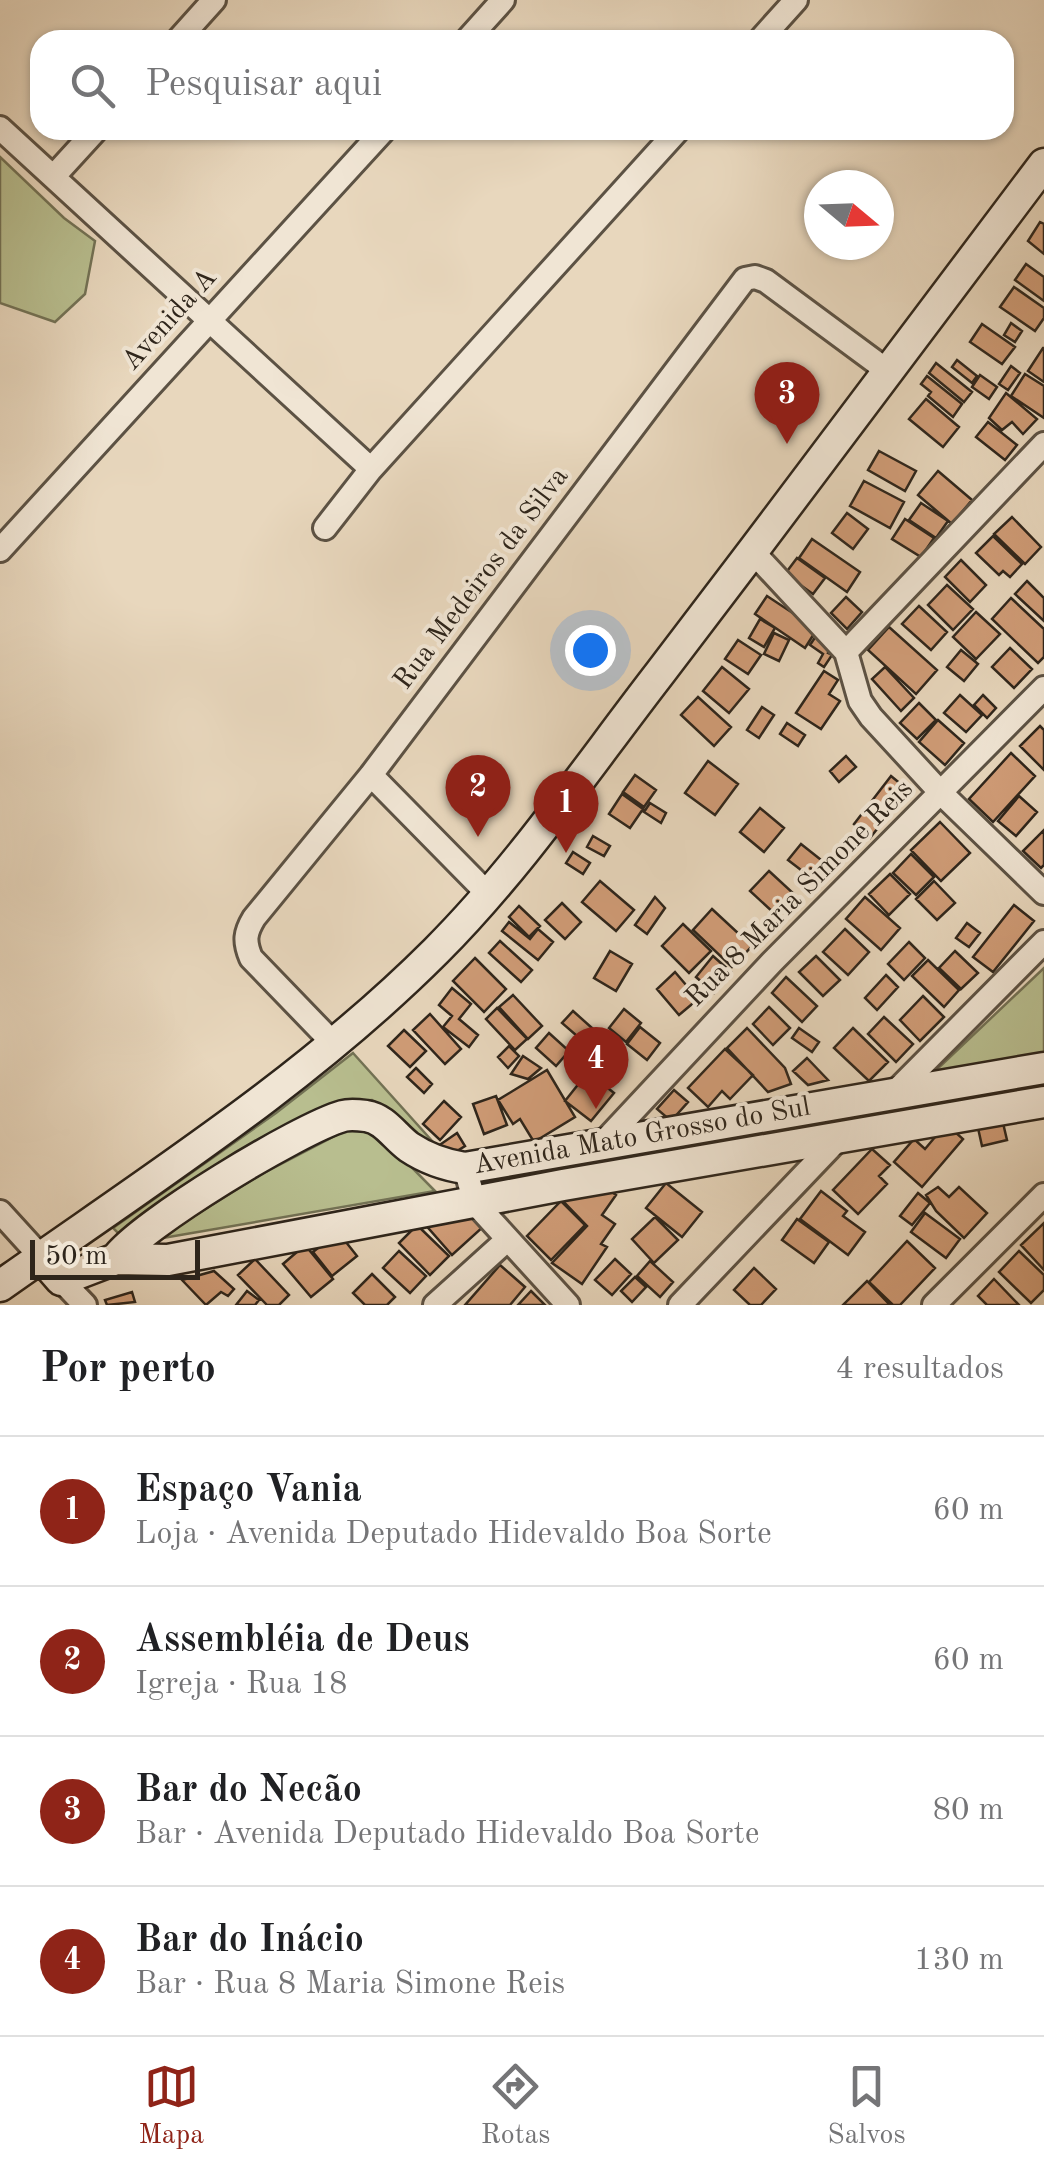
<!DOCTYPE html>
<html lang="pt">
<head>
<meta charset="utf-8">
<style>
  :root { --surface:#fff; --page:#f6f6f6; --text:#202124; --muted:#757577; --line:#e0e0e0; --accent:#8f2418 }
  body { margin:0; font-family:"Old Standard TT",serif; background:var(--page); color:var(--text) }
  .compass { position:absolute; left:804px; top:170px; width:90px; height:90px; border-radius:50%; background:var(--surface); box-shadow:0 2px 8px #0004; rotate:109deg }
  .scale { position:absolute; left:30px; bottom:25px; width:170px; box-sizing:border-box; padding-left:10px; border:5px solid #2e251b; border-top:0; font-size:28px; line-height:35px; white-space:nowrap; color:#2e251b; -webkit-text-stroke:8px #f0e5d4; paint-order:stroke }
  .you { position:absolute; left:590px; top:650px; width:35px; height:35px; margin:-25px; border:8px solid #fff; border-radius:50%; background:#1a73e8; box-shadow:0 0 0 15px #1a73e833 }
  .badge { display:grid; place-items:center; width:65px; height:65px; border-radius:50%; background:var(--accent); color:#fff; font-size:32px; font-weight:700 }
  .pin { position:absolute; translate:-50% -82px; filter:drop-shadow(0 2px 5px #0008) }
  .pin::after { content:''; position:absolute; top:52px; width:35px; height:30px; background:inherit; clip-path:polygon(0 0,100% 0,50% 100%) }
  .list { margin:0; padding:0; list-style:none }
  h2 { display:flex; justify-content:space-between; align-items:center; height:130px; margin:0; padding:0 40px; font-size:42px }
  h2 small { font-size:32px; font-weight:400; color:var(--muted) }
  .list li { display:grid; grid-template-columns:65px 1fr auto; gap:30px; align-items:center; box-sizing:border-box; height:150px; padding:0 40px; border-top:2px solid var(--line) }
  .list b { display:block; font-size:38px; white-space:nowrap }
  .list p { margin:0; font-size:32px; white-space:nowrap; color:var(--muted) }
  .list em { font-size:32px; font-style:normal; color:var(--muted) }
  .icon { flex:none; width:55px; height:55px; fill:none; stroke:currentColor; stroke-width:2; stroke-linecap:round; stroke-linejoin:round }
  .map { position:relative; flex:none; width:1044px; height:1305px; overflow:hidden }
  .search { position:absolute; background:var(--surface); box-shadow:0 2px 8px #0004; left:30px; right:30px; top:30px; height:110px; display:flex; align-items:center; gap:25px; box-sizing:border-box; padding:0 35px; border-radius:30px; color:var(--muted); font-size:38px }
  .sheet { height:730px; background:var(--surface) }
  nav { display:flex; justify-content:space-around; align-items:center; box-sizing:border-box; height:140px; border-top:2px solid var(--line); background:var(--surface); font-size:28px; color:var(--muted) }
  nav a { display:grid; justify-items:center; gap:5px }
  nav .on { color:var(--accent) }
  .map>svg:first-child { display:block }
  .green { fill:#b8be8f; stroke:#737255; stroke-width:2.5 }
  .building { fill:#d09c77; stroke:#2e251b; stroke-width:2.5 }
  .lines { fill:none; stroke-linecap:round; stroke-linejoin:round }
  .street-casing { stroke:#5c5244; stroke-width:28 }
  .secondary-casing { stroke:#2e251b; stroke-width:35 }
  .street { stroke:#f0e5d4; stroke-width:22 }
  .secondary { stroke:#f0e5d4; stroke-width:30 }
  .labels { text-anchor:middle; dominant-baseline:central; stroke-width:8; stroke-linejoin:round; paint-order:stroke }
  .street-label { font-size:28px; fill:#2e251b; stroke:#f0e5d4 }
</style>
</head>
<body>
<div class="map">
<svg width="1044" height="1305" viewBox="0 0 1044 1305">
  <rect width="100%" height="100%" fill="#e8d7bd"/>
  <filter id="stains"><feTurbulence type="fractalNoise" baseFrequency=".002" numOctaves="4"/><feColorMatrix values="0 0 0 0 .2 0 0 0 0 .09 0 0 0 0 .02 0 0 0 .5 -.17"/></filter>
  <radialGradient id="worn" r=".72"><stop offset=".6" stop-color="#630" stop-opacity="0"/><stop offset="1" stop-color="#630" stop-opacity=".3"/></radialGradient>
  <!-- green -->
  <path class="green" d="M0 157 64 218 95 241 85 294 55 322 0 303Z
    M1044 968V1056L933 1073Z
    M353 1053 433 1142 428 1144 372 1100 357 1101 244 1159 119 1234 113 1228 276 1113Z
    M356 1125 375 1130 435 1191 157 1239 260 1175Z"/>
  <!-- building -->
  <path class="building" d="M1040 222 1044 224V254L1028 241Z
    M1026 264 1044 277V301L1015 280Z
    M1014 287 1044 308V318L1035 331 1000 307Z
    M1011 323 1022 331 1015 342 1004 335Z
    M982 324 1015 347 1002 364 970 342Z
    M1043 348H1044V382L1028 371Z
    M957 360 977 376 972 383 952 367Z
    M936 363 972 392 964 402 929 373Z
    M1011 366 1020 373 1008 390 999 384Z
    M1025 374 1044 386V418L1011 396Z
    M980 375 997 387 989 399 972 387Z
    M927 376 962 404 953 417 928 396 931 392 921 384Z
    M1006 393 1037 419 1023 434 1012 422 1002 430 989 418Z
    M926 399 959 427 943 447 909 419Z
    M988 422 1017 445 1005 460 976 437Z
    M879 451 916 471 905 491 868 470Z
    M938 471 972 500 952 524 918 495Z
    M864 481 904 502 890 528 850 506Z
    M921 503 948 521 936 538 909 520Z
    M847 513 868 529 853 549 832 533Z
    M1012 517 1041 547 1025 564 994 534Z
    M905 519 934 538 921 557 892 539Z
    M993 536 1022 564 1010 577 1003 571 999 575 976 553Z
    M812 539 860 572 847 592 799 558Z
    M797 558 825 578 813 594 785 574Z
    M961 560 986 585 970 602 945 577Z
    M1027 581 1044 598V621L1015 594Z
    M947 585 973 609 953 630 928 605Z
    M767 596 817 629 805 648 755 614Z
    M846 597 862 612 847 629 831 613Z
    M1011 598 1044 629V657L1038 663 992 619Z
    M919 606 947 632 931 650 902 624Z
    M976 612 1000 634 976 659 953 637Z
    M760 619 775 628 764 647 749 638Z
    M889 627 937 670 916 694 868 650Z
    M774 633 789 640 779 661 764 654Z
    M816 636 831 647 828 653 832 655 824 667 818 663 823 654 810 645Z
    M738 640 761 655 748 674 725 659Z
    M1010 648 1032 669 1014 688 992 667Z
    M961 650 978 664 964 681 947 667Z
    M722 667 749 689 729 713 703 691Z
    M885 667 914 698 901 711 872 679Z
    M824 671 838 680 829 694 840 701 821 729 796 713Z
    M960 695 982 715 966 732 944 713Z
    M983 695 996 708 987 718 974 705Z
    M698 697 731 727 714 746 681 715Z
    M919 703 936 720 917 739 900 723Z
    M762 707 774 715 759 738 747 730Z
    M938 720 964 743 945 765 919 742Z
    M787 723 805 735 798 746 780 734Z
    M1040 726 1044 730V770L1020 746Z
    M1011 753 1035 776 993 822 969 799Z
    M846 756 856 767 839 782 830 771Z
    M708 761 738 784 715 815 685 793Z
    M635 775 656 790 644 807 623 792Z
    M891 776 908 790 870 838 854 824Z
    M622 794 643 809 630 828 609 814Z
    M1019 796 1037 812 1016 836 998 821Z
    M650 803 666 813 661 823 644 812Z
    M760 808 784 828 764 852 740 832Z
    M940 822 970 853 941 881 911 850Z
    M1044 830V865L1041 868 1023 851Z
    M593 836 610 846 604 856 587 847Z
    M801 844 830 867 818 883 788 860Z
    M573 852 590 863 583 874 566 863Z
    M911 854 934 877 916 895 893 873Z
    M769 871 794 894 775 914 750 891Z
    M890 874 910 894 889 915 869 894Z
    M600 881 634 910 616 931 582 902Z
    M934 881 955 903 937 920 916 899Z
    M655 897 665 908 647 934 635 925Z
    M865 897 900 928 881 950 846 919Z
    M562 903 581 922 565 939 545 920Z
    M1014 905 1034 921 993 972 973 957Z
    M519 906 540 926 529 937 509 917Z
    M712 909 752 946 732 967 693 930Z
    M509 922 530 939 538 929 553 942 538 960 502 931Z
    M967 923 980 933 969 947 956 938Z
    M683 924 711 951 689 973 662 946Z
    M845 929 869 952 848 975 823 952Z
    M500 941 532 970 521 982 489 953Z
    M909 942 925 958 904 980 888 964Z
    M610 951 632 964 616 991 594 978Z
    M955 951 978 973 961 989 939 968Z
    M713 956 731 972 714 993 696 977Z
    M816 956 840 980 823 996 799 972Z
    M475 958 506 989 484 1012 453 981Z
    M928 960 959 990 944 1007 912 976Z
    M675 972 698 999 679 1015 657 989Z
    M886 975 898 987 877 1010 865 998Z
    M786 977 817 1006 802 1022 772 993Z
    M452 988 471 1004 459 1019 478 1035 469 1047 443 1027 452 1016 439 1005Z
    M513 995 542 1026 528 1039 499 1007Z
    M923 996 944 1017 920 1041 900 1020Z
    M769 1007 790 1028 773 1045 753 1024Z
    M497 1008 527 1039 515 1050 486 1019Z
    M624 1009 641 1023 626 1042 609 1028Z
    M573 1011 602 1037 592 1049 562 1023Z
    M430 1014 461 1049 445 1064 413 1030Z
    M884 1017 913 1044 896 1062 868 1034Z
    M640 1027 660 1043 647 1060 627 1044Z
    M747 1028 785 1068 791 1084 768 1092 727 1048Z
    M799 1028 819 1042 812 1052 792 1038Z
    M853 1028 888 1062 869 1081 834 1048Z
    M404 1030 426 1051 410 1067 388 1046Z
    M549 1033 569 1051 556 1066 536 1048Z
    M509 1046 519 1056 508 1068 498 1057Z
    M725 1049 753 1075 730 1099 722 1091 708 1107 688 1088Z
    M523 1056 541 1068 528 1079 511 1074Z
    M807 1058 828 1080 808 1085 793 1071Z
    M416 1068 432 1084 424 1093 407 1077Z
    M547 1070 575 1117 534 1142 520 1119 513 1124 498 1100Z
    M588 1072 614 1093 591 1121 565 1101Z
    M674 1090 688 1102 671 1121 657 1109Z
    M496 1096 507 1125 484 1134 473 1104Z
    M444 1101 461 1117 440 1140 423 1124Z
    M1003 1123 1007 1140 982 1146 978 1128Z
    M946 1124 963 1139 922 1187 894 1162 914 1139 925 1149Z
    M457 1133 465 1146 449 1156 441 1144Z
    M872 1149 890 1165 879 1176 887 1184 858 1214 833 1190Z
    M666 1183 702 1212 682 1237 646 1208Z
    M604 1186 616 1195 602 1215 615 1224 601 1244 607 1247 582 1284 552 1263 587 1226 562 1200Z
    M938 1187 949 1197 959 1187 987 1213 964 1238 936 1211 926 1195Z
    M821 1191 847 1211 843 1216 865 1232 848 1255 800 1219Z
    M918 1193 930 1203 912 1225 900 1216Z
    M561 1201 585 1225 551 1260 527 1236Z
    M467 1207 484 1226 452 1255 423 1222Z
    M925 1213 960 1239 946 1258 911 1232Z
    M655 1217 678 1240 654 1263 632 1239Z
    M797 1219 829 1242 814 1263 782 1240Z
    M1044 1223V1270L1021 1245Z
    M417 1225 449 1256 430 1275 399 1243Z
    M338 1232 357 1256 332 1276 313 1252Z
    M907 1241 935 1268 900 1305H893L869 1282Z
    M305 1245 333 1279 311 1297 283 1264Z
    M399 1251 426 1276 410 1293 383 1268Z
    M1019 1251 1044 1275V1290L1031 1303 999 1272Z
    M255 1259 289 1295 279 1305H267L238 1275Z
    M615 1259 631 1274 612 1295 595 1280Z
    M650 1261 673 1282 660 1297 637 1276Z
    M500 1265 525 1287 510 1305H465Z
    M754 1268 776 1289 761 1305H750L734 1290Z
    M214 1271 234 1289 228 1296 221 1292 206 1305 182 1280Z
    M372 1274 395 1297 387 1305H365L353 1293Z
    M635 1277 646 1287 632 1302 621 1291Z
    M994 1279 1019 1305H987L978 1296Z
    M867 1281 890 1305H843Z
    M247 1291 259 1300 255 1305H236Z
    M531 1291 545 1305H518Z
    M132 1292 135 1302 107 1305 105 1300Z"/>
  <g class="lines">
    <defs>
      <path id="street" d="M178 40 214 0
        M467 40 503 0
        M760 40 796 0
        M0 128 371 469
        M54 176 96 130
        M325 528 371 469 678 130
        M0 550 384 130
        M753 552 846 652 860 701 871 717 941 793 1044 893
        M846 652 1044 444
        M371 775 488 894
        M335 1045 251 958C244 941 245 933 254 918L371 775 745 279 755 277 766 281 889 372
        M894 1093 1044 942
        M601 1145 772 962 1044 688
        M465 1168 475 1203 568 1305
        M0 1212 41 1257
        M61 1280 85 1305
        M435 1305 507 1240
        M680 1305 841 1136
        M934 1305 1044 1195"/>
      <path id="secondary" d="M41 1257 61 1280 116 1259 168 1260 563 1185 1044 1102
        M116 1259C140 1225 300 1128 343 1116 350 1114 358 1115 366 1116 385 1119 394 1136 409 1147 427 1159 444 1165 465 1168L1044 1068
        M0 1286C150 1180 306 1081 436 951 520 867 588 766 660 673 789 504 917 334 1044 164"/>
    </defs>
    <!-- street casing -->
    <use href="#street" class="street-casing"/>
    <!-- secondary casing -->
    <use href="#secondary" class="secondary-casing"/>
    <!-- street -->
    <use href="#street" class="street"/>
    <!-- secondary -->
    <use href="#secondary" class="secondary"/>
  </g>
  <g class="labels">
    <!-- street labels -->
    <g class="street-label">
      <text transform="translate(170 320) rotate(-48)">Avenida A</text>
      <text transform="translate(482 579) rotate(-53)">Rua Medeiros da Silva</text>
      <text transform="translate(800 894) rotate(-45)">Rua 8 Maria Simone Reis</text>
      <text transform="translate(642 1137) rotate(-10)">Avenida Mato Grosso do Sul</text>
    </g>
  </g>
  <rect width="100%" height="100%" filter="url(#stains)"/>
  <rect width="100%" height="100%" fill="url(#worn)"/>
</svg>
<svg class="compass" viewBox="-18 -18 36 36"><path d="M0-13l5 13h-10z" fill="#e53935"/><path d="M0 13l5-13h-10z" fill="#757577"/></svg>
<div class="scale">50 m</div>
<div class="you"></div>
<div class="pin badge" style="left:566px;top:853px">1</div>
<div class="pin badge" style="left:478px;top:837px">2</div>
<div class="pin badge" style="left:787px;top:444px">3</div>
<div class="pin badge" style="left:596px;top:1109px">4</div>
<div class="search"><svg class="icon" aria-label="search" viewBox="0 0 24 24"><circle cx="10" cy="10" r="6"/><path d="M15 15l6 6"/></svg>Pesquisar aqui</div>
</div>
<section class="sheet">
<h2>Por perto<small>4 resultados</small></h2>
<ul class="list">
<li><span class="badge">1</span><div><b>Espaço Vania</b><p>Loja · Avenida Deputado Hidevaldo Boa Sorte</p></div><em>60 m</em></li>
<li><span class="badge">2</span><div><b>Assembléia de Deus</b><p>Igreja · Rua 18</p></div><em>60 m</em></li>
<li><span class="badge">3</span><div><b>Bar do Necão</b><p>Bar · Avenida Deputado Hidevaldo Boa Sorte</p></div><em>80 m</em></li>
<li><span class="badge">4</span><div><b>Bar do Inácio</b><p>Bar · Rua 8 Maria Simone Reis</p></div><em>130 m</em></li>
</ul>
</section>
<nav>
<a class="on"><svg class="icon" aria-label="map" viewBox="0 0 24 24"><path d="M3 6l6-2 6 2 6-2v14l-6 2-6-2-6 2zM9 4v14M15 6v14"/></svg>Mapa</a>
<a><svg class="icon" aria-label="directions" viewBox="0 0 24 24"><path d="M12 3l9 9-9 9-9-9zM9 14v-3h6M13 9l2 2-2 2"/></svg>Rotas</a>
<a><svg class="icon" aria-label="saved" viewBox="0 0 24 24"><path d="M7 4h10v16l-5-4-5 4z"/></svg>Salvos</a>
</nav>
</body>
</html>
